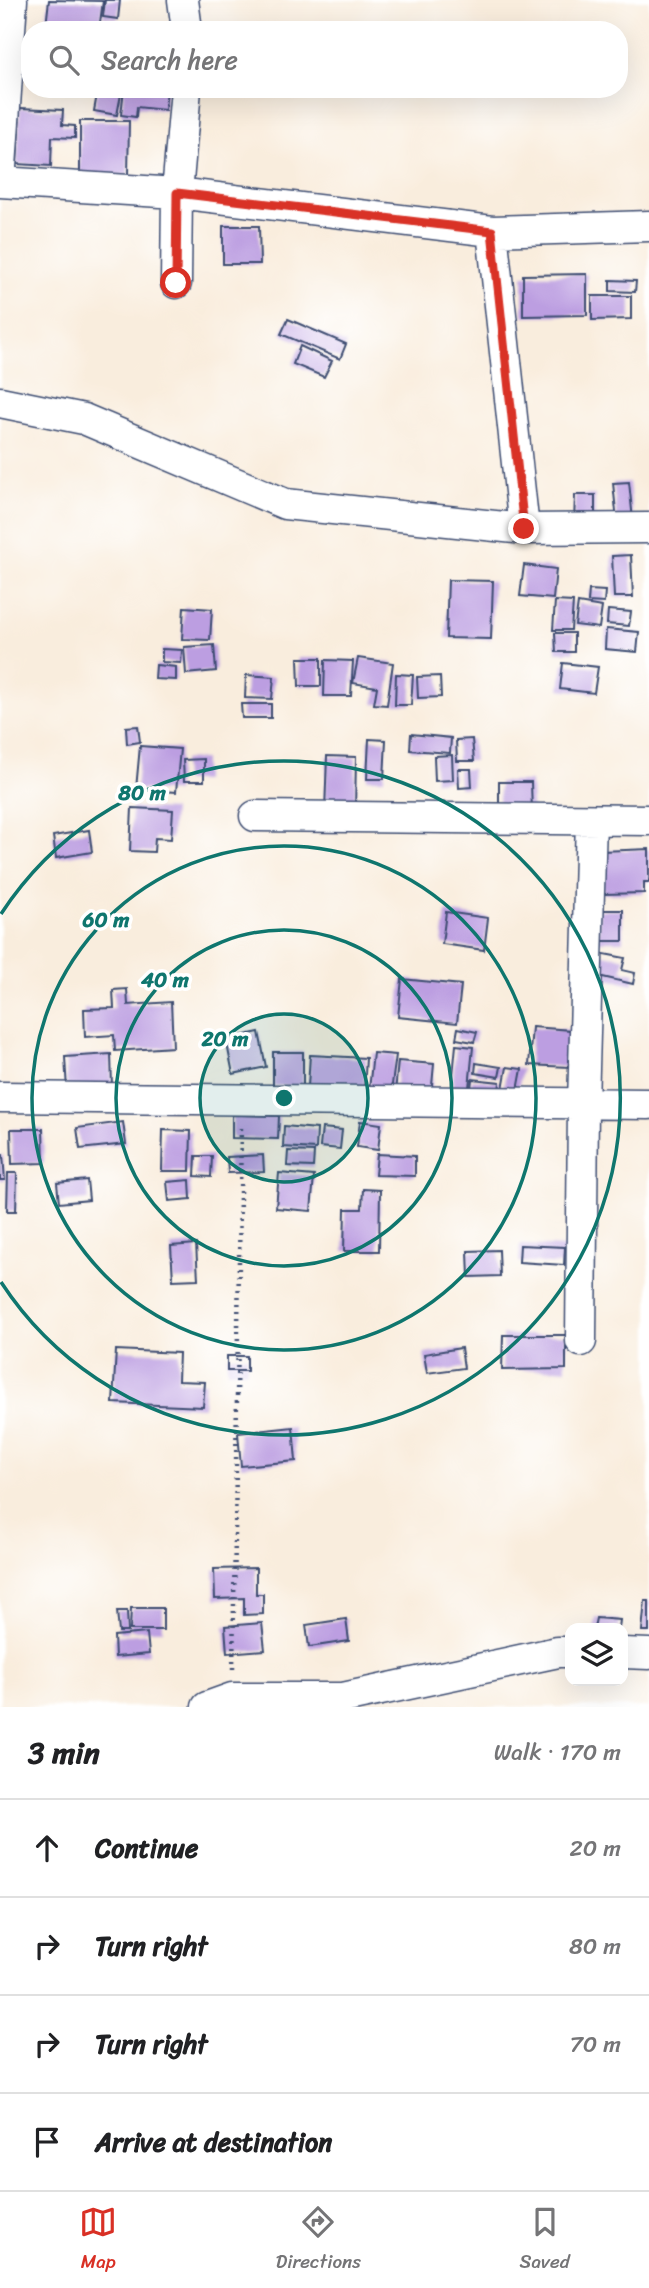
<!DOCTYPE html>
<html lang="en">
<head>
<meta charset="utf-8">
<style>
  :root { --surface:#fff; --page:#f2f2f2; --text:#202124; --muted:#757577; --line:#e0e0e0; --accent:#d93025 }
  body { margin:0; font-family:Sriracha,sans-serif; background:var(--page); color:var(--text) }
  .controls { position:absolute; right:21px; bottom:21px; display:grid; overflow:hidden; border-radius:14px; box-shadow:0 7px 28px #0002 }
  .controls button { width:63px; height:63px; display:grid; place-items:center; padding:0; border:0; border-bottom:2px solid var(--line); background:var(--surface); color:var(--text); font:35px sans-serif }
  .stop { position:absolute; width:21px; height:21px; margin:-16px; border:5px solid #d93025; border-radius:50%; background:#fff }
  .stop.end { background:#d93025; border-color:#fff; box-shadow:0 2px 7px #0008 }
  .list { margin:0; padding:0; list-style:none }
  h2 { display:flex; justify-content:space-between; align-items:center; height:91px; margin:0; padding:0 28px; font-size:30px }
  h2 small { font-size:23px; font-weight:400; color:var(--muted) }
  .list li { display:grid; grid-template-columns:46px 1fr auto; gap:21px; align-items:center; box-sizing:border-box; height:98px; padding:0 28px; border-top:2px solid var(--line) }
  .list b { display:block; font-size:26px; white-space:nowrap }
  .list em { font-size:23px; font-style:normal; color:var(--muted) }
  .icon { flex:none; width:38px; height:38px; fill:none; stroke:currentColor; stroke-width:2; stroke-linecap:round; stroke-linejoin:round }
  .map { position:relative; flex:none; width:649px; height:1707px; overflow:hidden }
  .search { position:absolute; background:var(--surface); box-shadow:0 7px 28px #0002; left:21px; right:21px; top:21px; height:77px; display:flex; align-items:center; gap:18px; box-sizing:border-box; padding:0 24px; border-radius:28px; color:var(--muted); font-size:26px }
  .sheet { height:483px; background:var(--surface) }
  nav { display:flex; justify-content:space-around; align-items:center; box-sizing:border-box; height:98px; border-top:2px solid var(--line); background:var(--surface); font-size:19px; color:var(--muted) }
  nav a { display:grid; justify-items:center; gap:4px }
  nav .on { color:var(--accent) }
  .map>svg:first-child { display:block }
  .building { fill:#bc9ee1 }
  .lines { fill:none; stroke-linecap:round; stroke-linejoin:round }
  .street-casing { stroke:#3c4c71; stroke-width:33 }
  .path { stroke:#3c4c71; stroke-width:4.5; stroke-dasharray:2 5; stroke-linecap:butt }
  .street { stroke:#fff; stroke-width:30 }
  .route { stroke:#d93025; stroke-width:9 }
  .ring { fill:none; stroke:#0f766e; stroke-width:3.5 }
  .centre { fill:#0f766e; stroke:#fff; stroke-width:3.5 }
  .ring-label { font-size:21px; text-anchor:middle; font-weight:bold; fill:#0f766e; stroke:#fff; stroke-width:7; stroke-linejoin:round; paint-order:stroke }
</style>
</head>
<body>
<div class="map">
<svg width="649" height="1707" viewBox="0 0 649 1707">
  <rect width="100%" height="100%" fill="#fff"/>
  <filter id="ink" filterUnits="userSpaceOnUse"><feTurbulence type="fractalNoise" baseFrequency=".0143" numOctaves="2"/><feDisplacementMap in="SourceGraphic" scale="14" xChannelSelector="R" yChannelSelector="G"/><feConvolveMatrix kernelMatrix="1 2 1 2 8 2 1 2 1" color-interpolation-filters="sRGB"/></filter>
  <filter id="wash" filterUnits="userSpaceOnUse"><feTurbulence type="fractalNoise" baseFrequency=".00686" numOctaves="4" result="noise"/><feDisplacementMap in="SourceGraphic" scale="28" xChannelSelector="R" yChannelSelector="G"/><feGaussianBlur stdDeviation="1.57" result="paint"/><feColorMatrix in="noise" values="0 0 0 0 0 0 0 0 0 0 0 0 0 0 0 0 0 1.4 0 .05"/><feComposite in="paint" operator="in"/></filter>
  <g filter="url(#wash)">
    <rect width="100%" height="100%" fill="#f9eddd"/>
    <g id="blocks">
      <!-- building -->
      <path class="building" d="M49 0 103 1 99 30 46 26Z
        M105 0H120L118 19 103 17Z
        M98 89H122L117 115 94 111Z
        M124 89H167L165 110 137 107 136 117 121 115Z
        M20 108 63 110 62 125 75 126V138L52 137 51 166 17 164Z
        M80 121H129L128 175H80Z
        M223 226H259L260 264H223Z
        M587 274V315L523 316V275Z
        M610 280 636 281 635 292 610 291Z
        M592 296H631V319L592 320Z
        M288 319 346 344 340 359 281 334Z
        M300 346 332 361 324 377 293 364Z
        M629 482 633 520 617 521 613 483Z
        M575 495H595V523H574Z
        M631 555 633 597H614L612 556Z
        M524 565 556 569 553 599 520 596Z
        M448 580 493 581 491 639 446 638Z
        M589 590 605 591 604 603 588 602Z
        M555 601 573 602 571 630H553Z
        M578 603 602 607 599 628 575 625Z
        M184 607 212 609 210 640 182 639Z
        M608 610 631 612 629 626 607 624Z
        M606 629 639 632 637 652 605 649Z
        M555 633H574V652H556Z
        M214 645 216 671 186 674 184 647Z
        M162 649 182 650 181 663 162 662Z
        M298 658H321V686H299Z
        M358 658 393 663 387 705 374 704 377 687 353 683Z
        M325 660 353 661 351 696H324Z
        M563 663 598 667 594 693 560 689Z
        M156 665 176 667V680L155 679Z
        M396 674 413 675 411 705H395Z
        M246 675 274 677 272 699 245 698Z
        M440 676 441 697 418 698 417 677Z
        M241 704H271V718H242Z
        M138 726 140 742 127 744 126 727Z
        M411 734 451 738 450 753 410 750Z
        M369 739 386 740 384 779H367Z
        M472 739 474 761H457L456 740Z
        M140 746 180 749 176 792 136 789Z
        M452 755 453 780 435 781 434 756Z
        M327 756 356 757 355 812 325 811Z
        M204 759V781H184L183 760Z
        M458 769H471L472 787 459 788Z
        M499 782H531L532 812 499 813Z
        M132 808 173 810 171 839 155 838 154 852 130 851Z
        M89 830 92 852 56 858 53 836Z
        M649 849V882H644V893L603 894 602 851Z
        M599 910H623V941H599Z
        M446 912 488 918 484 950 442 944Z
        M599 953 625 958 622 970 635 973 633 984 594 975Z
        M402 979 461 985 457 1023 398 1017Z
        M127 989 128 1005 171 1002 173 1047 115 1051 114 1035 85 1037 84 1009 114 1008 113 990Z
        M532 1027 571 1030 569 1067 529 1065Z
        M458 1028 477 1032 474 1042 456 1039Z
        M259 1032 266 1067 233 1074 226 1039Z
        M456 1045 473 1047 468 1098 451 1096Z
        M273 1052H303V1086H273Z
        M373 1053 396 1055 391 1092 369 1090Z
        M111 1054 112 1087 67 1090 65 1057Z
        M310 1055 366 1058 364 1091 308 1087Z
        M398 1061 434 1064 431 1096 395 1093Z
        M476 1063 501 1067 499 1077 475 1073Z
        M507 1067 522 1069 517 1096 502 1094Z
        M472 1079 500 1082 498 1101 470 1098Z
        M232 1115 279 1116 278 1139 232 1138Z
        M360 1121 381 1124 378 1150 357 1147Z
        M123 1122 126 1144 80 1149 77 1128Z
        M284 1126 317 1129 316 1149 283 1147Z
        M322 1128 342 1130 340 1149 320 1147Z
        M11 1129H43L44 1163 12 1164Z
        M163 1130 191 1131 190 1171H162Z
        M288 1151 314 1152 313 1167 287 1166Z
        M377 1154 415 1156V1176L375 1175Z
        M3 1155 5 1180H0V1156Z
        M263 1155 264 1172 228 1173 227 1157Z
        M196 1156H212L211 1177 195 1176Z
        M8 1173H17L16 1211H7Z
        M279 1173 314 1176 311 1211 276 1208Z
        M87 1180 89 1200 59 1203 57 1183Z
        M190 1180 191 1199 169 1201 167 1182Z
        M363 1189 380 1190 379 1251H344L345 1209H362Z
        M196 1244 198 1279 173 1280 171 1246Z
        M520 1245 565 1247 564 1265 519 1262Z
        M499 1250 500 1276 469 1277 468 1251Z
        M503 1335H566V1369L502 1370Z
        M461 1348 464 1368 427 1373 424 1354Z
        M116 1350 179 1353 178 1381 205 1382 203 1407 113 1403Z
        M227 1356H247V1371H227Z
        M293 1427 296 1461 241 1466 238 1433Z
        M256 1568V1594H263V1614L244 1615V1598L215 1599 214 1569Z
        M645 1601H649V1631H642Z
        M131 1608H163V1630H130Z
        M117 1611H127L128 1632H119Z
        M596 1618 620 1620 619 1628H594Z
        M346 1619 349 1641 309 1647 306 1625Z
        M262 1623 265 1650 227 1653 225 1626Z
        M147 1633 149 1654 115 1657 114 1636Z"/>
    </g>
  </g>
  <g filter="url(#ink)">
    <use href="#blocks" fill-opacity="0" stroke="#3c4c71" stroke-width="2"/>
    <g class="lines">
      <defs>
        <path id="street" d="M12 0 0 182 177 193 492 231 649 226
          M183 0 187 30
          M492 231 524 529
          M176 283 177 193 186 89
          M0 402 84 419 285 504 524 529 649 528
          M255 816 649 820
          M0 1097 649 1104
          M581 1341 583 1104 591 820
          M623 1653 649 1654
          M207 1707 232 1698H343L558 1652H570"/>
      </defs>
      <!-- street casing -->
      <use href="#street" class="street-casing"/>
      <!-- path -->
      <path class="path" d="M233 1669 241 1125"/>
      <!-- street -->
      <use href="#street" class="street"/>
    </g>
  </g>
  <g class="lines" filter="url(#ink)">
    <!-- route -->
    <path class="route" d="M176 283 177 193 492 231 524 529"/>
  </g>
  <!-- distance rings -->
  <circle cx="284" cy="1098" r="84" fill="#0f766e" fill-opacity=".12"/>
  <g class="ring">
    <circle cx="284" cy="1098" r="84"/>
    <circle cx="284" cy="1098" r="168"/>
    <circle cx="284" cy="1098" r="252"/>
    <path d="M1 914A337 337 0 1 1 1 1282"/>
  </g>
  <circle cx="284" cy="1098" r="10" class="centre"/>
  <g class="ring-label">
    <text x="142" y="800">80 m</text>
    <text x="106" y="927">60 m</text>
    <text x="165" y="987">40 m</text>
    <text x="225" y="1046">20 m</text>
  </g>
</svg>
<div class="controls">
<button><svg class="icon" aria-label="layers" viewBox="0 0 24 24"><path d="M12 4l9 5-9 5-9-5zM3 14l9 5 9-5"/></svg></button>
</div>
<div class="stop" style="left:176px;top:283px"></div>
<div class="stop end" style="left:524px;top:529px"></div>
<div class="search"><svg class="icon" aria-label="search" viewBox="0 0 24 24"><circle cx="10" cy="10" r="6"/><path d="M15 15l6 6"/></svg>Search here</div>
</div>
<section class="sheet">
<h2>3 min<small>Walk · 170 m</small></h2>
<ul class="list">
<li><svg class="icon" aria-label="ahead" viewBox="0 0 24 24"><path d="M12 20V5M6 11l6-6 6 6"/></svg><div><b>Continue</b></div><em>20 m</em></li>
<li><svg class="icon" aria-label="right" viewBox="0 0 24 24"><path d="M7 20v-9h11M14 6l5 5-5 5"/></svg><div><b>Turn right</b></div><em>80 m</em></li>
<li><svg class="icon" aria-label="right" viewBox="0 0 24 24"><path d="M7 20v-9h11M14 6l5 5-5 5"/></svg><div><b>Turn right</b></div><em>70 m</em></li>
<li><svg class="icon" aria-label="arrive" viewBox="0 0 24 24"><path d="M6 21V4h12l-3 4 3 4H6"/></svg><div><b>Arrive at destination</b></div></li>
</ul>
</section>
<nav>
<a class="on"><svg class="icon" aria-label="map" viewBox="0 0 24 24"><path d="M3 6l6-2 6 2 6-2v14l-6 2-6-2-6 2zM9 4v14M15 6v14"/></svg>Map</a>
<a><svg class="icon" aria-label="directions" viewBox="0 0 24 24"><path d="M12 3l9 9-9 9-9-9zM9 14v-3h6M13 9l2 2-2 2"/></svg>Directions</a>
<a><svg class="icon" aria-label="saved" viewBox="0 0 24 24"><path d="M7 4h10v16l-5-4-5 4z"/></svg>Saved</a>
</nav>
</body>
</html>
